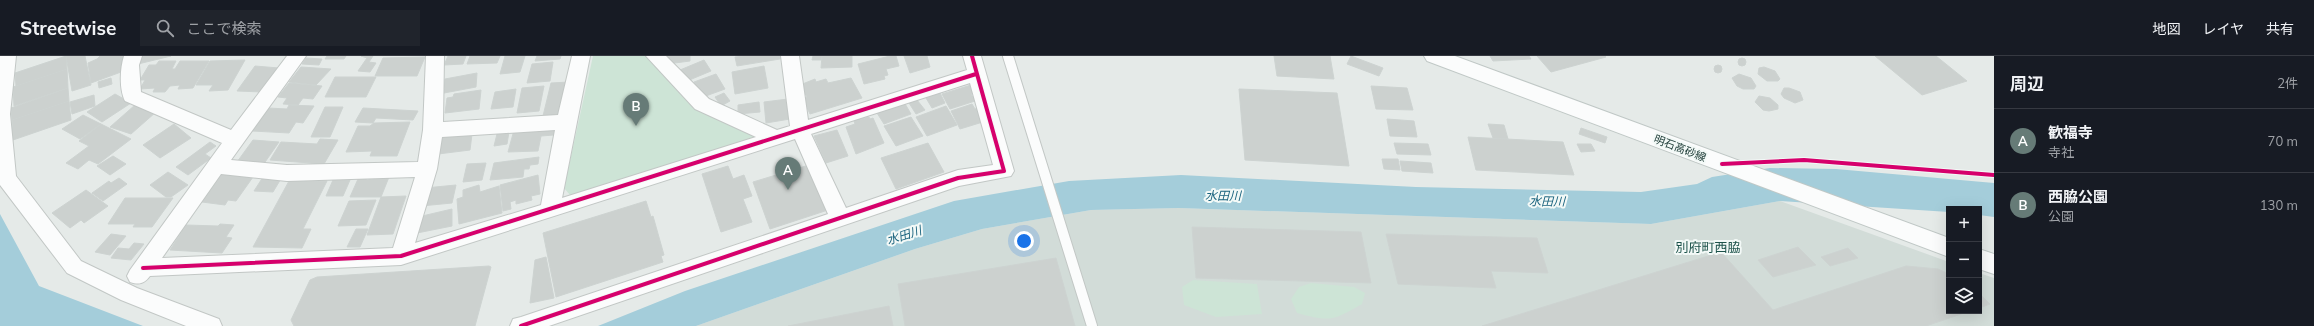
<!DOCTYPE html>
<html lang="ja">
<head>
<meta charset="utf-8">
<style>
  :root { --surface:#171b24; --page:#20242c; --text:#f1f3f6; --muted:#9ea1a6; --line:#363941; --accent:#667b77 }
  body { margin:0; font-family:Mulish,"Noto Sans JP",sans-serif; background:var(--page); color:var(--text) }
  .controls { position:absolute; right:12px; bottom:12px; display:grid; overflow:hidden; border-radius:0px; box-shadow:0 4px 16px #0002 }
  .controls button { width:36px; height:36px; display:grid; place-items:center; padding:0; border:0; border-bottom:1px solid var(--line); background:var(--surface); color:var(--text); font:20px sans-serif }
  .you { position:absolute; left:1024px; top:185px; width:14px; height:14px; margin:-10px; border:3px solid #fff; border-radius:50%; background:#1a73e8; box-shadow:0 0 0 6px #1a73e833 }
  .badge { display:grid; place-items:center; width:26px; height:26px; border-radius:50%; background:var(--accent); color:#fff; font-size:13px; font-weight:700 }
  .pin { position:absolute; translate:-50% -33px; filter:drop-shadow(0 1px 2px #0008) }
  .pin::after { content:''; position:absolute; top:21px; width:14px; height:12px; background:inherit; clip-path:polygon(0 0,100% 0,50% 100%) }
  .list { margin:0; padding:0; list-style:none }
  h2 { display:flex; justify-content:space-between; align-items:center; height:52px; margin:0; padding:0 16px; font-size:17px }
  h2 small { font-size:13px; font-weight:400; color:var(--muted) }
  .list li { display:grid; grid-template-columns:26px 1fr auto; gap:12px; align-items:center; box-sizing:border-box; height:64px; padding:0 16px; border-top:1px solid var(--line) }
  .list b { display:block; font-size:15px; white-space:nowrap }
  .list p { margin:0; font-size:13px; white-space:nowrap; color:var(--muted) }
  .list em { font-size:13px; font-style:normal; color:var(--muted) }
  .icon { flex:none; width:22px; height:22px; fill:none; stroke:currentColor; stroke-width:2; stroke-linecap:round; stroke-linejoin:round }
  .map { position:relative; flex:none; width:1994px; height:270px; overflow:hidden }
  header { display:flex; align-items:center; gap:24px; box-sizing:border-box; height:56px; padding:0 20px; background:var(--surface); border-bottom:1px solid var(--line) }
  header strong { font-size:19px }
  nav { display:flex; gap:22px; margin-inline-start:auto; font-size:14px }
  .search { width:280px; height:36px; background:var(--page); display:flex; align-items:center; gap:10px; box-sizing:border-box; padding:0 14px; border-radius:0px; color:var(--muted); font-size:15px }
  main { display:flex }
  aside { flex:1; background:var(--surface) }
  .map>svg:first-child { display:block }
  .built { fill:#d2dcd8 }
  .green { fill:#cde4d6 }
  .water { fill:#a4cdda }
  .building { fill:#ccd1cf; stroke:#cdd3d1 }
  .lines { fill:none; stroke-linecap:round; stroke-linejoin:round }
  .service-casing { stroke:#c2c7c5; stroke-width:12 }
  .minor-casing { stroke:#c2c7c5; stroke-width:2 }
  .secondary-casing { stroke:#c0c8c6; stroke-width:2 }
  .service { stroke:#fbfcfc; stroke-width:10 }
  .minor { fill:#fbfcfc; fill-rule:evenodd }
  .secondary { fill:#fbfcfc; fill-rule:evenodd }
  .cycleway-casing { stroke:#f3f9f7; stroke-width:6 }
  .cycleway { stroke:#d6006c; stroke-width:4 }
  .labels { text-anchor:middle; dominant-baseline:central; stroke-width:4; stroke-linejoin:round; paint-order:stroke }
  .street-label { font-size:11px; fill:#213f3a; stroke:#f3f9f7 }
  .water-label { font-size:12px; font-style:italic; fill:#19627d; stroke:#f3f9f7 }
  .quarter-label { font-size:13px; fill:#1c524a; stroke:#f3f9f7 }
</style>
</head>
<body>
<header>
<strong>Streetwise</strong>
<div class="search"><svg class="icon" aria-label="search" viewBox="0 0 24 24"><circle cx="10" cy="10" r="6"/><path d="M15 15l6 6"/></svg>ここで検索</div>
<nav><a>地図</a><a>レイヤ</a><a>共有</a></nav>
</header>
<main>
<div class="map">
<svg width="1994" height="270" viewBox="0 0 1994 270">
  <rect width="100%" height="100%" fill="#e5eae8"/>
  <!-- built -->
  <path class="built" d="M1780 145 1949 206V255H1979V217L1994 222V270H696L915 193 982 173 1091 154 1179 152 1651 168Z"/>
  <!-- green -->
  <path class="green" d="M593 0H649L759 80 570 139 564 132Z
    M1193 224 1257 228 1262 258 1216 261 1184 249 1182 231Z
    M1311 227 1354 231 1365 237 1362 248C1333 265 1330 266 1297 257L1291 243 1299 231Z"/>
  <!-- water -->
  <path class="water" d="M1770 112 1836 113 1994 127V161L1979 159V153H1949V156L1780 145 1651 168 1179 152 1091 154 982 173 915 193 696 270H598L685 235 954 145 1069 125 1181 119 1416 131 1641 136 1697 128 1712 121Z
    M0 158 39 230 143 270H0Z"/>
  <!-- building -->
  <path class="building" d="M66 0H85L91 29 72 35Z
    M66 0 67 13 16 30 15 17Z
    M100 0H125L121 16 91 27 88 7 97 3Z
    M139 0H171L138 8Z
    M327 0H346L344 3H325Z
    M361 0H373L369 6 376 7 370 16 358 15 367 2Z
    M448 0H466L463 8 444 9Z
    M470 0H500L497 7 467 8Z
    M505 0H525L520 16 500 18Z
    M537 0H561L560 3 535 5Z
    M667 0H690V5L667 8Z
    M744 0H780V3L737 10 735 1Z
    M813 0H822L821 4H812Z
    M822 0H852V11L821 12Z
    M890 0H896L899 10 886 13 888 19 884 20 885 23 864 28 858 8Z
    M904 0H927L930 11 910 17Z
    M1274 0H1330L1334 23 1277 20Z
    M1351 0 1383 12 1379 20 1347 8Z
    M1490 0H1529L1531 3 1493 5Z
    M1537 0H1605L1606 1 1551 16Z
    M1875 0H1936L1967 25 1922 39Z
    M425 1 417 20H375L383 2Z
    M306 2 322 3 319 9 302 8Z
    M1738 6a4 4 0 1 1 8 0a4 4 0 1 1-8 0Z
    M245 4 228 34 209 35 213 29H196L210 5Z
    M704 4 711 15 687 25 680 14Z
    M159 5H176L172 13H175L180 5H209L193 32 178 33 180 29 170 30 165 36H153L155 32 140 33 145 24H140L149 9H156Z
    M553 6 550 25 527 27 532 8Z
    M1714 13a4 4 0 1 1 8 0a4 4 0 1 1-8 0Z
    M255 10 279 12 262 36 237 35Z
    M764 10 768 32 735 38 732 16Z
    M301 11 331 13 316 29 289 26Z
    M1764 11 1775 15 1780 23 1778 25H1767L1758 18 1759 12Z
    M67 13 68 32 14 50 13 31Z
    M477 17 476 31 444 37 445 23Z
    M716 18 725 33 703 41 694 26Z
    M1739 18 1751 22 1756 30 1754 33H1743L1737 30 1732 22Z
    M335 21H376L366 41H325Z
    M111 22 112 28 99 32 98 26Z
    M851 22 862 42 810 58 803 43 807 41 800 29 815 23 816 26 826 23 828 27Z
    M569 26 561 60H543L551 27Z
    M289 27 322 30 313 43 303 42 298 49 283 48 287 42 278 41Z
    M971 29 976 37 971 38 975 45 950 53 942 38Z
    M544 30 539 55 517 57 522 32Z
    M1371 30 1407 32 1413 54 1376 53Z
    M68 32 69 45 12 64 11 52Z
    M1784 32H1789L1800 36 1803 44 1795 47 1784 42 1781 38Z
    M516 33 513 51 491 53 495 36Z
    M1239 33 1337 37 1349 110 1245 104Z
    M481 34 479 53 445 57 447 42 453 41 454 38Z
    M724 37 730 45 721 50 715 41Z
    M940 37 945 47 932 52 926 42Z
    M115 38 131 47 102 66 87 56Z
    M94 39 95 50 72 58 70 46Z
    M1759 40 1770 42 1778 49V53L1769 55 1763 54 1755 46Z
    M788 43 790 63 766 67 764 46Z
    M917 44 925 54 916 58 909 47Z
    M69 45 71 64 13 84 12 64Z
    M759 46 760 56 738 58V49Z
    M904 46 911 58 884 68 877 57Z
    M972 48 975 53 979 52 986 65 960 73 951 55Z
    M135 49 156 56 131 78 110 71Z
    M289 49 314 50 303 67 296 66 289 77 252 75 268 52 287 53Z
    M946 50 957 69 927 80 916 61Z
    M325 51H343L330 81H311Z
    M363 52 418 55 413 64 376 62 373 67 355 66Z
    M83 59 101 68 80 83 62 73Z
    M869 61 870 63 873 62 884 87 856 98 846 71 855 68 854 65Z
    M911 61 923 80 896 90 884 70Z
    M1387 63 1414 65 1417 81 1390 80Z
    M410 66 397 100H370L372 95 346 96 358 70H370L374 67Z
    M101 68 131 83 98 108 89 104 78 113 66 107 89 90 79 85Z
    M174 68 191 82 160 102 143 89Z
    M1488 68 1504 69 1508 83 1493 82Z
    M550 72 555 74 554 79 541 80 538 95 508 96 514 74Z
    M1581 72 1607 81 1605 87 1579 78Z
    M837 74 848 100 826 107 814 80Z
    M509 76 507 88 494 90 497 78Z
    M472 78 470 94 438 98 439 82Z
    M1468 81 1563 86 1574 119 1476 114Z
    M320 83 338 84 324 108 270 104 281 86 317 88Z
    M253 84 279 86 263 109 237 106Z
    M210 86 216 90 205 98 211 102 188 119 176 111Z
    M928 87 944 116 896 133 881 102Z
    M1394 87 1428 88 1431 99 1397 98Z
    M1577 88H1591L1595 95 1581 96Z
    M113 100 126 108 110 119 97 110Z
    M539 101 538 108 530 109 529 113H524L523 121 490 124 494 107Z
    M1382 103H1398L1400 114 1384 113Z
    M1400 105 1431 107 1433 117 1402 115Z
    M486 107 482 124 463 126 467 108Z
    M809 109 828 154 770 173 753 126Z
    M728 110 733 123 744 119 752 140 743 143 752 166 721 176 702 118Z
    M168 116 188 129 171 141H166L150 129Z
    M222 118 253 121 236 145 228 144 225 149 202 146Z
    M538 119 540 138 531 140 532 144 516 148V144L510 146 511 153 503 155 500 129Z
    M263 121H282L273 136 254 135Z
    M389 121 381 141H350L358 123 367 122 366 124Z
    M119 122 127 128 103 145 92 137 109 125 111 127Z
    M333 124H350L343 140H326Z
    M289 125H327L303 173H311L302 192 253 191Z
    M456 129 452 147 421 150 425 132Z
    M479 129 480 136 499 130 502 157 459 168 457 143 463 141V134Z
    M86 134 108 150 84 167 81 164 70 172 52 157Z
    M406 140 393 178 367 179 381 141Z
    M125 142H173L152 171H133L135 168H108Z
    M376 144 366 169 338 170 349 145Z
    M646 145 651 161 653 160 664 199 661 200 663 206 556 241 543 177Z
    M452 153V170L417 177 418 161Z
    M220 168 234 169 226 181 232 182 222 197 170 194 186 169 218 170Z
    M1192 171 1361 176 1371 227 1196 222Z
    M356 173H368L360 191H347Z
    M111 178 126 180 110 199 95 196Z
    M1386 178 1537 182 1548 217 1491 215 1496 232 1398 228Z
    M134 187 144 188 131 204 111 202 118 192 129 193Z
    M1798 191 1816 209 1773 221 1758 204Z
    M1848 192 1858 202 1830 210 1821 201Z
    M1721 196 1773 254 1906 210 1938 213 1949 218V255H1970L1926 270H1482Z
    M546 201 554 242 530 247 535 204Z
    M1056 202 1075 270H905L898 228Z
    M489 210 491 211 475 270H294L291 264 310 224 317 221Z
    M1979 237 1990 248 1979 252Z
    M889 250 893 270H788Z"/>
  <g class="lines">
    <defs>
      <path id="service" d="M1008 0 1092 270"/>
      <path id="minor" d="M0 0H16L10 58 16 120 81 205 137 232 219 263 222 270H186L121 244 67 217 0 129Z
        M124 0H142L139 9 141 36 231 74 287 0H306L231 104 287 109 418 106 423 74 426 0H444L443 66 558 59 572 0H590L562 142 756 81 695 53 646 0H666L709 43 777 74 790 70 781 0H799L808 64 967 14 963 0H981L1014 115 1011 120 959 130 549 270H510L513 263 521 261 828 158 795 83 401 209 150 220C144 228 139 229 130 226L127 220 130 214 222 87 125 45C119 33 120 12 124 0ZM970 27 993 109 958 114 846 152 811 78ZM555 74 541 149 415 187 437 113 442 81ZM221 118 287 125 415 121 393 192 162 202Z"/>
      <path id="secondary" d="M1424 0H1455L1949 182V201L1427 5Z
        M1979 193 1994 198V218L1979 213Z"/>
    </defs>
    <!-- service casing -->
    <use href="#service" class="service-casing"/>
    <!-- minor casing -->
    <use href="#minor" class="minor-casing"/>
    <!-- secondary casing -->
    <use href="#secondary" class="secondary-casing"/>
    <!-- service -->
    <use href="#service" class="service"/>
    <!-- minor -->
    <use href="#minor" class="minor"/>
    <!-- secondary -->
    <use href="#secondary" class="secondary"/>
    <defs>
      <path id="cycleway" d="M1722 108 1804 104 1994 119
        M143 212 401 200 976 18
        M521 270 958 122 1004 115 972 0"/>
    </defs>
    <!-- cycleway casing -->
    <use href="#cycleway" class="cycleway-casing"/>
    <!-- cycleway -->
    <use href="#cycleway" class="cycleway"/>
  </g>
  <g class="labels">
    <!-- street labels -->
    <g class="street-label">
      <text transform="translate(1680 92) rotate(21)">明石高砂線</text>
    </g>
    <!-- water labels -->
    <g class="water-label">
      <text x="1223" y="139">水田川</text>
      <text transform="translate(1547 145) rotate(1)">水田川</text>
      <text transform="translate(904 179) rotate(-18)">水田川</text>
    </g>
    <!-- quarter labels -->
    <g class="quarter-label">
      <text x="1708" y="191">別府町西脇</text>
    </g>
  </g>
</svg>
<div class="controls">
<button>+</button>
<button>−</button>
<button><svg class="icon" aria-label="layers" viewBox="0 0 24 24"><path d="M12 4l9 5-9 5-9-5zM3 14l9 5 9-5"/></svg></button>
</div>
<div class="you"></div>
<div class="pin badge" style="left:788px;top:134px">A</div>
<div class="pin badge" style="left:636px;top:70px">B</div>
</div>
<aside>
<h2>周辺<small>2件</small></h2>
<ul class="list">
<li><span class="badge">A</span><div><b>歓福寺</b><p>寺社</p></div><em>70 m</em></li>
<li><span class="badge">B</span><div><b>西脇公園</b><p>公園</p></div><em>130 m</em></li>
</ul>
</aside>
</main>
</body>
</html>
